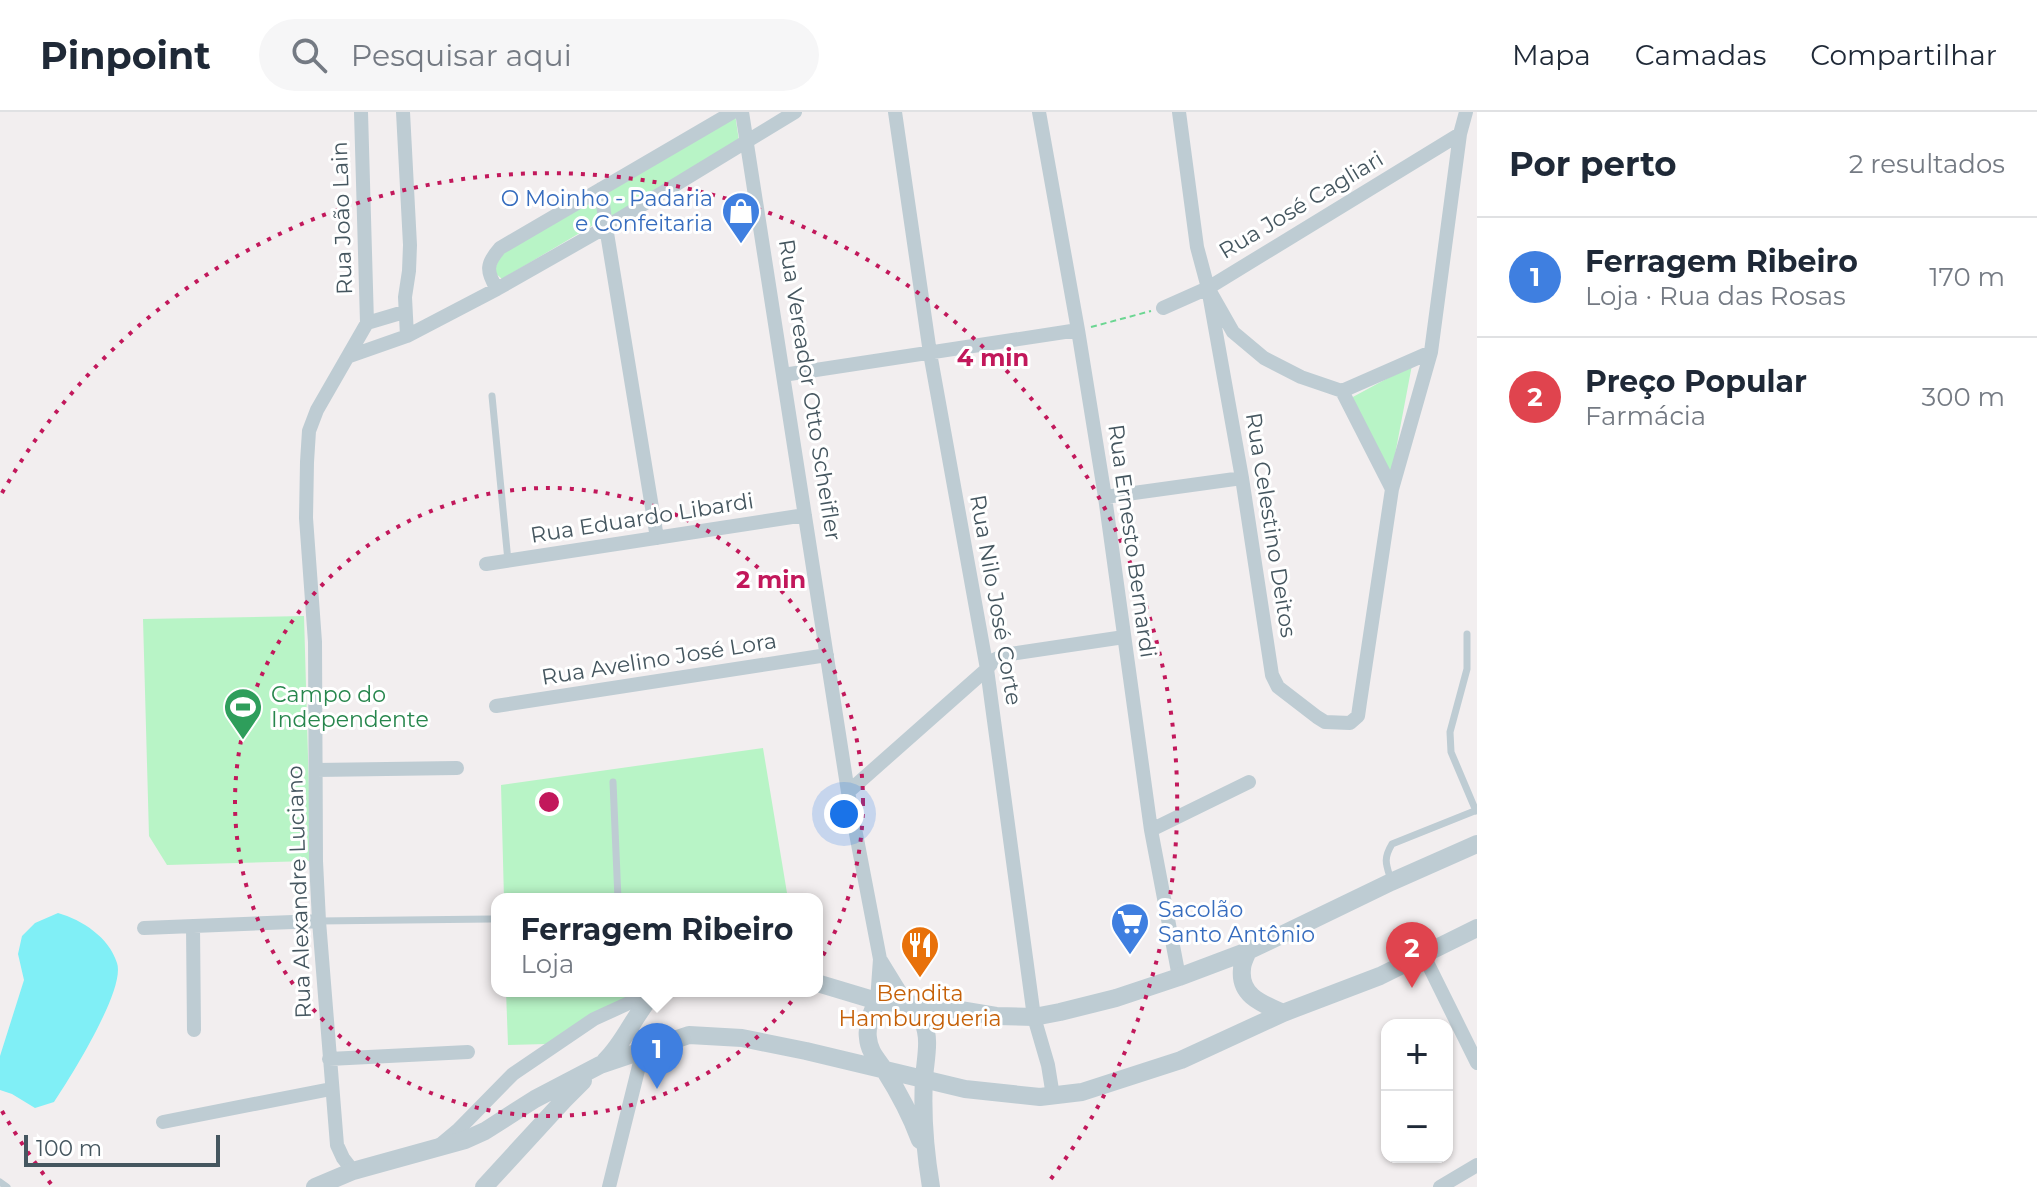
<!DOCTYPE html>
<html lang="pt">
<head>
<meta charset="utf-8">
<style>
  :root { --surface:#fff; --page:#f6f6f7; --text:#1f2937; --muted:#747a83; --line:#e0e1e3; --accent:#1a73e8 }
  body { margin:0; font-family:Montserrat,sans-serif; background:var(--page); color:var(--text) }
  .controls { position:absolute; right:24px; bottom:24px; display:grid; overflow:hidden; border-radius:16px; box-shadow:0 2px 6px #0004 }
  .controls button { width:72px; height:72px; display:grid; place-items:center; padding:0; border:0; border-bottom:2px solid var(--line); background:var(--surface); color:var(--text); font:40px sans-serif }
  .scale { position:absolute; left:24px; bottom:20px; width:196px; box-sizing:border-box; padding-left:8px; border:4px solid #45565f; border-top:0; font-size:22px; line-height:28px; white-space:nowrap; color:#45565f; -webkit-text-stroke:6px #fff; paint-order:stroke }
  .you { position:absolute; left:844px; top:702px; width:28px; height:28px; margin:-20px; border:6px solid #fff; border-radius:50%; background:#1a73e8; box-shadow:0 0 0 12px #1a73e833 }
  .badge { display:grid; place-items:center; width:52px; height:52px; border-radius:50%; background:var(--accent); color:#fff; font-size:26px; font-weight:700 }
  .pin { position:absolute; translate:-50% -66px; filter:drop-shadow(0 2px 4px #0008) }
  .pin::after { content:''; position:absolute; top:42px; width:28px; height:24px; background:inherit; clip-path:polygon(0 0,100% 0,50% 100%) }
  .popup { position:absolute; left:491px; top:781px; width:332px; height:104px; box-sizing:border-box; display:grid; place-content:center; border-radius:16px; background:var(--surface); filter:drop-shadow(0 2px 6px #0005); font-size:26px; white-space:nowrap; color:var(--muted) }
  .popup b { font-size:30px; color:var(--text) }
  .popup::after { content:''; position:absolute; left:50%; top:100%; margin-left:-16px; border:16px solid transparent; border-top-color:var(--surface) }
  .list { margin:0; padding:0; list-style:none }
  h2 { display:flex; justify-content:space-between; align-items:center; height:104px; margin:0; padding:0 32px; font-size:34px }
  h2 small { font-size:26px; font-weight:400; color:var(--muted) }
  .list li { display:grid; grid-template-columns:52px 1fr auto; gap:24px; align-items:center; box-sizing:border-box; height:120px; padding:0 32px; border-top:2px solid var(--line) }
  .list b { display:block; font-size:30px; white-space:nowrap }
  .list p { margin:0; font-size:26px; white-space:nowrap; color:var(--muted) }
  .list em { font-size:26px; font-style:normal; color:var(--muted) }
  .icon { flex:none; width:44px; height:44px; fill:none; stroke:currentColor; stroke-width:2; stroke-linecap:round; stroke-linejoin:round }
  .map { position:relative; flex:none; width:1477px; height:1075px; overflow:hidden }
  header { display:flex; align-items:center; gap:48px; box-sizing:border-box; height:112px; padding:0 40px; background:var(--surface); border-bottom:2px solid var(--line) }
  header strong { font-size:38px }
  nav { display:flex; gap:44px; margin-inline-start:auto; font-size:28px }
  .search { width:560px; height:72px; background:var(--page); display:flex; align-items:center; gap:20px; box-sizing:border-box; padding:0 28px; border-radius:44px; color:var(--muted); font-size:30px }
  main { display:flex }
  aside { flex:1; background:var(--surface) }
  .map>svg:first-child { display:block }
  .green { fill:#b8f4c6 }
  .water { fill:#80eff6 }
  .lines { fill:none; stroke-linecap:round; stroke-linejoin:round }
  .path { stroke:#6cd692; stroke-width:2; stroke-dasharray:6 4; stroke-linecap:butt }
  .service { stroke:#beccd3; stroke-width:7 }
  .minor { stroke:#beccd3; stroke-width:14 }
  .tertiary { stroke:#beccd3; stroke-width:18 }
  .ring { fill:none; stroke:#c2185b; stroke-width:4; stroke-dasharray:4 8 }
  .labels { text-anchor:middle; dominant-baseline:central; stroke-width:6; stroke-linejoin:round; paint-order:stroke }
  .shop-label { font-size:22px; fill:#366cbe; stroke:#fff; text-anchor:end }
  .street-label { font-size:22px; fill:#45565f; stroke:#fff }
  .leisure-label { font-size:22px; fill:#27864d; stroke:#fff; text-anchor:start }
  .food-label { font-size:22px; fill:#c56008; stroke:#fff }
  .centre { fill:#c2185b; stroke:#fff; stroke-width:4 }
  .ring-label { font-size:24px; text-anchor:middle; font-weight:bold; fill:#c2185b; stroke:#fff; stroke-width:6; stroke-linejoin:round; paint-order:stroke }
</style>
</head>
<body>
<header>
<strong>Pinpoint</strong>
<div class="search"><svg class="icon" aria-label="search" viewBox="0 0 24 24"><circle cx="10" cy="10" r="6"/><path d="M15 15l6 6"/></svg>Pesquisar aqui</div>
<nav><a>Mapa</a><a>Camadas</a><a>Compartilhar</a></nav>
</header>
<main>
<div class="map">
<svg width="1477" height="1075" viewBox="0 0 1477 1075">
  <rect width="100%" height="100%" fill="#f2eeef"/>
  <!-- green -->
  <path class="green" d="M735 2 739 29 612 105 605 78Z
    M595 85 600 109 502 167 494 160 503 136Z
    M1412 253 1391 364 1351 286Z
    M304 504 311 749 167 753 149 724 143 507Z
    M763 636 788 787H504L501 673Z
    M506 879H642L547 932 508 933Z"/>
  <!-- water -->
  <path class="water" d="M58 801C82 808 109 825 117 851 126 877 70 966 54 990L35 996 12 982 0 978V944L24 868 18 842 22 824 35 811Z"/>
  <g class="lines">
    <!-- path -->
    <path class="path" d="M1091 215 1151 199"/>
    <!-- service -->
    <path class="service" d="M492 284 508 449
      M1467 522V557L1450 620 1451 640 1476 699
      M613 670 618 787
      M1391 768C1386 752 1383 747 1392 732L1477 698
      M319 809 491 807
      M0 1070 7 1075"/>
    <!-- minor -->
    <path class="minor" d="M361 0 367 211
      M403 0 410 133 409 159 405 185 407 224 497 177 606 115 795 0
      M742 0 848 680 880 847 877 889
      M895 0 930 241 987 557 1034 905 1048 953 1053 984
      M1039 0 1078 218 1105 385 1151 718 1179 865
      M1179 0 1197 135 1208 176 1233 220 1264 246 1301 265 1342 279 1392 377
      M601 77 606 115 657 426
      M1208 176 1242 366 1272 563 1278 575 1317 605 1325 610 1350 611 1358 604 1360 590 1392 377 1431 240 1460 22 1466 0
      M497 177C486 159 486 152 500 136L733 0
      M1163 196 1208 176 1460 22
      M350 244 407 224
      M783 263 1078 218
      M1342 279 1431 240
      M1105 385 1242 366
      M486 452 805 403
      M496 594 827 543
      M316 658 457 656
      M848 680 987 557 994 548 1004 543 1124 525
      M1151 718 1249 670
      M193 814 194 918
      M144 816 319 809
      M1424 844 1477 951
      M880 847 907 891
      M329 947 468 940
      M163 1010 331 977
      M440 1033 458 1018 513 962 594 907 655 879
      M353 1059 343 1046 337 1033 319 809 316 749 315 530 306 406 307 350 309 319 317 298 367 211 404 200
      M609 1075 643 938
      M1440 1075 1477 1053"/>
    <!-- tertiary -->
    <path class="tertiary" d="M1248 839C1246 844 1242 851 1242 857 1239 884 1263 892 1283 901
      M817 871 877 889 948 896 996 904 1034 905 1060 900 1116 886 1179 865 1248 839 1391 770 1477 732
      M877 889C872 900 866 914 868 926 869 940 878 948 885 959 899 981 911 1004 920 1028
      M907 891C913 897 920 902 923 910 931 927 925 949 924 967 922 1003 925 1039 931 1075
      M605 949C626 929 635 900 656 879
      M315 1075 353 1059 465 1028 485 1019 535 987 600 953 689 923 742 926 806 939 965 977 1040 985 1082 980 1181 948 1283 901 1380 864 1477 816
      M484 1075 564 988 583 969"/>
  </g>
  <!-- distance rings -->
  <g class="ring">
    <circle cx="549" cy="690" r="314"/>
    <path d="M51 1072A628 628 0 0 1 2 999M2 381A628 628 0 1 1 1047 1072"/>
  </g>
  <!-- icons -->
  <defs>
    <symbol id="shop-pin" viewBox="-11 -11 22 30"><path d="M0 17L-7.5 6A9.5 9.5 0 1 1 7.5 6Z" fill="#3f7fe0" stroke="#fff"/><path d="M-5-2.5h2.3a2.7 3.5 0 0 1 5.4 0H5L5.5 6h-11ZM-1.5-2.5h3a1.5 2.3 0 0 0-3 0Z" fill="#fff"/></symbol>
    <symbol id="stadium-pin" viewBox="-11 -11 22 30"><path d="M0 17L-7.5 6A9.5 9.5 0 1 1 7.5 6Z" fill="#2e9e5b" stroke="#fff"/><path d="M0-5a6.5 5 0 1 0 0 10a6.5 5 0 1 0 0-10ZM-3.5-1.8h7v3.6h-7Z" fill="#fff"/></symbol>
    <symbol id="supermarket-pin" viewBox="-11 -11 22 30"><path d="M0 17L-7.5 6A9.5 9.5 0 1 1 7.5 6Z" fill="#3f7fe0" stroke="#fff"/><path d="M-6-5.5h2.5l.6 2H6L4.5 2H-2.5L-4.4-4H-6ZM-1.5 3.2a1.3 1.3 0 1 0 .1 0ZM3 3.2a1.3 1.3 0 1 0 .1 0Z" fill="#fff"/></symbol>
    <symbol id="restaurant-pin" viewBox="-11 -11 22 30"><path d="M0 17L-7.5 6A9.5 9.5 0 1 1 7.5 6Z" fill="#e8710a" stroke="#fff"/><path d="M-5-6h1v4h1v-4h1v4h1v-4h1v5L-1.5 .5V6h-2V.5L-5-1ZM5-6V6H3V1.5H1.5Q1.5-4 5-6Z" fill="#fff"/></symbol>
  </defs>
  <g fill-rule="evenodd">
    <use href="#shop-pin" x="719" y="77" width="44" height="60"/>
    <use href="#stadium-pin" x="221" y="573" width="44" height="60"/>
    <use href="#supermarket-pin" x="1108" y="788" width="44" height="60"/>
    <use href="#restaurant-pin" x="898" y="811" width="44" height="60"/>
  </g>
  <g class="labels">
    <!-- shop labels -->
    <g class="shop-label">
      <text x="713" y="86">O Moinho - Padaria<tspan x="713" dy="25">e Confeitaria</tspan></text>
      <text x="1158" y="797" text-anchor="start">Sacolão<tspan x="1158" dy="25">Santo Antônio</tspan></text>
    </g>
    <!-- street labels -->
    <g class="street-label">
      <text transform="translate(1301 93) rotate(-31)">Rua José Cagliari</text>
      <text transform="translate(342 106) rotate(-92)">Rua João Lain</text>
      <text transform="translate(810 278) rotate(81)">Rua Vereador Otto Scheifler</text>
      <text transform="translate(642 406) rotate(-9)">Rua Eduardo Libardi</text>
      <text transform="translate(1271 413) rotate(81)">Rua Celestino Deitos</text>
      <text transform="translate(1132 429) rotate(82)">Rua Ernesto Bernardi</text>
      <text transform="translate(996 488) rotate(80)">Rua Nilo José Corte</text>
      <text transform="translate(659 547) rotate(-9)">Rua Avelino José Lora</text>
      <text transform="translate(299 780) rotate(-92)">Rua Alexandre Luciano</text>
    </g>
    <!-- leisure labels -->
    <g class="leisure-label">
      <text x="271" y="582">Campo do<tspan x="271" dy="25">Independente</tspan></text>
    </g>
    <!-- food labels -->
    <g class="food-label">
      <text x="920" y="881">Bendita<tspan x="920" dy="25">Hamburgueria</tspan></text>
    </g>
  </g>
  <circle cx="549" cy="690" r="12" class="centre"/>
  <g class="ring-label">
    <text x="993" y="254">4 min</text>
    <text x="771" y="476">2 min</text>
  </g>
</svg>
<div class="controls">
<button>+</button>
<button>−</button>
</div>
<div class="scale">100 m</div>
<div class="you"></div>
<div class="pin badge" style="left:657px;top:977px;background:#3f7fe0">1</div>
<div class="popup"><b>Ferragem Ribeiro</b>Loja</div>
<div class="pin badge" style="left:1412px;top:876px;background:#e0444e">2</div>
</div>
<aside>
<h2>Por perto<small>2 resultados</small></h2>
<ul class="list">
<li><span class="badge" style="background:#3f7fe0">1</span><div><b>Ferragem Ribeiro</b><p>Loja · Rua das Rosas</p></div><em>170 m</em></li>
<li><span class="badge" style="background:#e0444e">2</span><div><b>Preço Popular</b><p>Farmácia</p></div><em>300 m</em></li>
</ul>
</aside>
</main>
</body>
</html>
